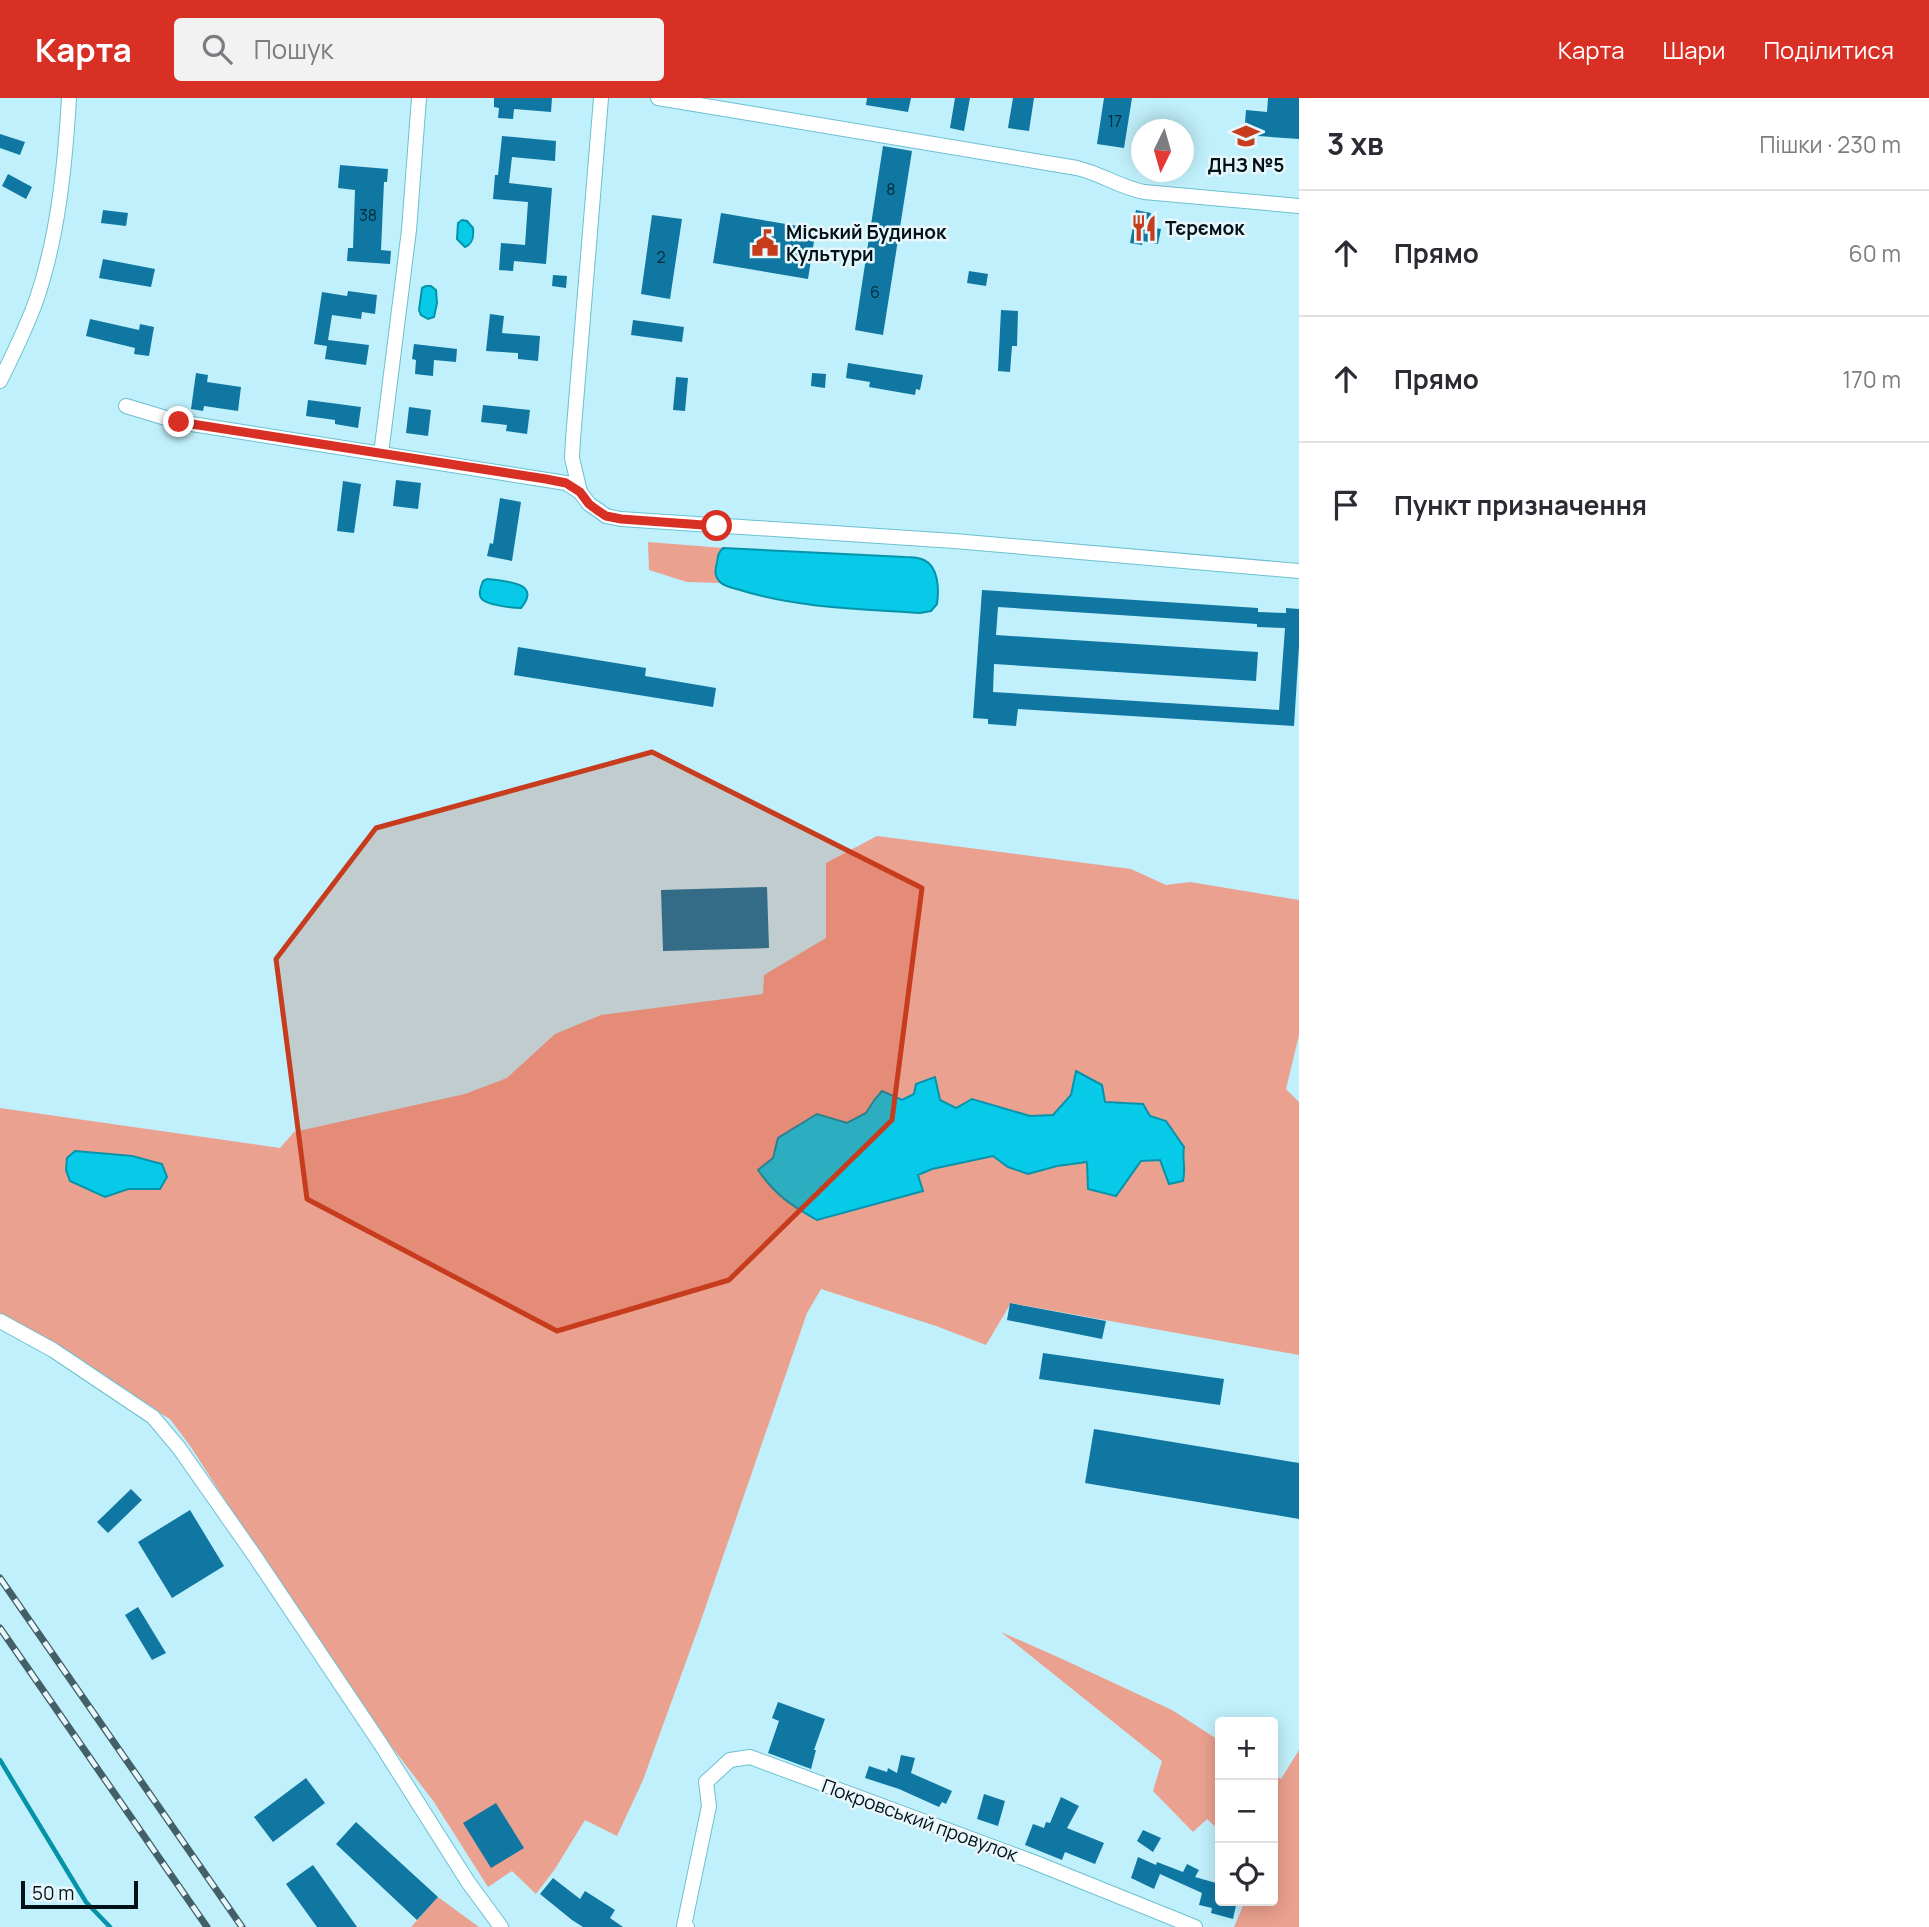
<!DOCTYPE html>
<html lang="uk">
<head>
<meta charset="utf-8">
<style>
  :root { --surface:#fff; --page:#f2f2f3; --text:#2b2b33; --muted:#7c7c81; --line:#e1e1e2; --accent:#d93025 }
  body { margin:0; font-family:Manrope,sans-serif; background:var(--page); color:var(--text) }
  .controls { position:absolute; right:21px; bottom:21px; display:grid; overflow:hidden; border-radius:7px; box-shadow:0 4px 18px #0003 }
  .controls button { width:63px; height:63px; display:grid; place-items:center; padding:0; border:0; border-bottom:2px solid var(--line); background:var(--surface); color:var(--text); font:35px sans-serif }
  .compass { position:absolute; left:1131px; top:21px; width:63px; height:63px; border-radius:50%; background:var(--surface); box-shadow:0 4px 18px #0003; rotate:185deg }
  .scale { position:absolute; left:21px; bottom:18px; width:117px; box-sizing:border-box; padding-left:7px; border:4px solid #001217; border-top:0; font-size:19px; line-height:24px; white-space:nowrap; color:#001217; -webkit-text-stroke:5px #e8f7fb; paint-order:stroke }
  .stop { position:absolute; width:21px; height:21px; margin:-16px; border:5px solid #d93025; border-radius:50%; background:#fff }
  .stop.end { background:#d93025; border-color:#fff; box-shadow:0 2px 7px #0008 }
  .list { margin:0; padding:0; list-style:none }
  h2 { display:flex; justify-content:space-between; align-items:center; height:91px; margin:0; padding:0 28px; font-size:30px }
  h2 small { font-size:23px; font-weight:400; color:var(--muted) }
  .list li { display:grid; grid-template-columns:46px 1fr auto; gap:21px; align-items:center; box-sizing:border-box; height:126px; padding:0 28px; border-top:2px solid var(--line) }
  .list b { display:block; font-size:26px; white-space:nowrap }
  .list em { font-size:23px; font-style:normal; color:var(--muted) }
  .icon { flex:none; width:38px; height:38px; fill:none; stroke:currentColor; stroke-width:2; stroke-linecap:round; stroke-linejoin:round }
  .map { position:relative; flex:none; width:1299px; height:1829px; overflow:hidden }
  header { display:flex; align-items:center; gap:42px; box-sizing:border-box; height:98px; padding:0 35px; background:var(--accent); color:#fff }
  header strong { font-size:33px }
  nav { display:flex; gap:38px; margin-inline-start:auto; font-size:24px }
  .search { width:490px; height:63px; background:var(--page); display:flex; align-items:center; gap:18px; box-sizing:border-box; padding:0 24px; border-radius:7px; color:var(--muted); font-size:26px }
  main { display:flex }
  aside { flex:1; background:var(--surface) }
  .map>svg:first-child { display:block }
  .green { fill:#eba18f; fill-rule:evenodd }
  .water { fill:#07cae9; stroke:#0593aa; stroke-width:2 }
  .lines { fill:none; stroke-linecap:round; stroke-linejoin:round }
  .stream { stroke:#0593aa; stroke-width:4.5 }
  .building { fill:#0f77a2; fill-rule:evenodd }
  .minor-casing { stroke:#6cc0d2; stroke-width:16 }
  .minor { stroke:#fff; stroke-width:14 }
  .rail-casing { stroke:#435f67; stroke-width:7 }
  .rail { stroke:#e8f7fb; stroke-width:4.5; stroke-dasharray:13; stroke-linecap:butt }
  .route { stroke:#d93025; stroke-width:9 }
  .marked { fill:#c63c1d; fill-opacity:0.2; stroke:#c63c1d; stroke-width:5; stroke-linejoin:round }
  .labels { text-anchor:middle; dominant-baseline:central; stroke-width:5; stroke-linejoin:round; paint-order:stroke }
  .number-label { font-size:16px; fill:#042b3a }
  .poi-label { font-size:19px; font-weight:bold; fill:#001217; stroke:#e8f7fb; text-anchor:start }
  .street-label { font-size:19px; fill:#001217; stroke:#e8f7fb }
</style>
</head>
<body>
<header>
<strong>Карта</strong>
<div class="search"><svg class="icon" aria-label="search" viewBox="0 0 24 24"><circle cx="10" cy="10" r="6"/><path d="M15 15l6 6"/></svg>Пошук</div>
<nav><a>Карта</a><a>Шари</a><a>Поділитися</a></nav>
</header>
<main>
<div class="map">
<svg width="1299" height="1829" viewBox="0 0 1299 1829">
  <rect width="100%" height="100%" fill="#c0f0fb"/>
  <!-- green -->
  <path class="green" d="M648 444 723 450C714 459 713 475 721 485L687 484 649 472Z
    M877 738 1131 771 1166 787 1190 784 1299 802V937L1286 991 1299 1004V1257L1011 1205 986 1247 936 1228 821 1191 807 1215 699 1528 643 1682 617 1738 585 1722 555 1771 536 1796 512 1773 488 1789 434 1704 385 1640 258 1454 191 1349 170 1321 0 1220V1010L280 1050 294 1034 465 996 507 980 555 936 601 917 763 896 764 877 826 840V765ZM1075 974 1105 1004 1143 1006 1150 1018 1166 1023 1184 1049 1182 1061 1185 1074 1160 1062 1087 1064 1057 1068 1028 1076 1008 1069 993 1058 932 1071 918 1078 923 1093 817 1122C792 1107 775 1097 758 1073L773 1060 866 1015 875 1001C909 1003 908 1001 934 979L940 1002 956 1010 972 1001 1030 1018 1053 1017 1071 997Z
    M1001 1534 1060 1560 1172 1612 1220 1643V1733L1207 1721 1193 1734 1153 1693 1162 1663Z
    M1299 1652V1829H1234L1245 1803H1273V1676L1281 1681Z
    M438 1799 479 1829H411Z"/>
  <!-- water -->
  <path class="water" d="M462 122 467 123 473 130C474 139 473 146 465 149L457 141 458 125Z
    M426 188H431L436 192 437 205 434 219 428 221 421 217 419 212 422 190Z
    M723 450 905 459C911 459 918 459 924 462 939 469 939 492 937 506L931 513 920 515C860 511 797 510 740 492 733 490 725 489 720 484 714 478 715 472 717 464 718 458 718 455 723 450Z
    M487 481C503 483 543 484 521 510 513 510 485 507 481 500 478 496 481 488 483 483Z
    M1076 973 1102 987 1105 1004 1143 1006 1150 1018 1166 1023 1184 1049C1182 1061 1186 1071 1183 1083L1169 1086 1160 1062 1141 1063 1116 1098 1088 1091 1087 1064 1057 1068 1028 1076 1008 1069 993 1058 932 1071 918 1077 923 1093 817 1122C791 1107 776 1098 758 1072L773 1060 778 1040 817 1016 847 1025 866 1015 875 1001 882 993 902 1002 914 996 916 986 935 979 940 1002 956 1010 972 1001 1030 1018 1053 1017 1071 997Z
    M75 1053 132 1058 162 1066 167 1079 160 1091H128L105 1099 70 1083 66 1072 67 1060Z"/>
  <g class="lines">
    <!-- stream -->
    <path class="stream" d="M0 1662 86 1804 110 1829"/>
  </g>
  <!-- building -->
  <path class="building" d="M494 0H552L551 14 514 11 513 21 498 20 499 10 494 9Z
    M867 0H911L908 14 866 7Z
    M955 0H970L964 33 950 30Z
    M1013 0H1034L1029 33 1008 30Z
    M1104 0H1132L1124 50 1097 46Z
    M1268 0H1299V41L1244 37 1246 12 1267 14Z
    M0 36 25 44 20 57 0 50Z
    M502 38 556 43 555 63 512 59 509 85 552 90 546 166 514 163 513 173 499 172 501 145 525 147 528 104 493 101 495 77H498Z
    M883 48 912 53 883 237 855 232Z
    M340 67 388 71 387 84H384L381 152 391 153 390 166 347 163 348 150H353L355 92 338 90Z
    M8 76 32 89 26 101 2 88Z
    M103 112 128 115 126 128 101 125Z
    M1136 112 1151 115 1148 129 1161 131 1158 146 1143 143 1142 147 1130 145Z
    M721 115 816 131 808 181 713 165Z
    M652 117 682 121 670 201 641 196Z
    M103 161 155 171 151 189 99 180Z
    M969 173 988 176 986 188 967 185Z
    M553 177 567 178 566 190 552 188Z
    M348 193 377 197 375 216 362 214 361 221 332 217 328 242 369 247 366 267 325 261 327 248 314 246 322 194 347 198Z
    M1001 212 1018 213 1017 248H1012L1010 274 998 273Z
    M490 216 504 218 502 235 540 238 538 263 518 261V255L486 253Z
    M90 221 139 232 140 226 154 229 149 258 134 256 135 250 86 238Z
    M633 222 684 229 682 244 631 237Z
    M414 246 457 251 456 264 434 262 433 278 415 276 416 262 412 261Z
    M848 265 923 277 920 292 916 291 915 297 869 289 870 284 846 280Z
    M196 275 208 277 207 284 241 289 238 313 204 308 203 313 191 311Z
    M812 275 826 276 825 290 811 288Z
    M676 279 688 280 685 313 673 312Z
    M308 302 361 309 358 330 335 326V322L306 318Z
    M483 307 530 312 527 336 506 333 507 327 481 324Z
    M409 309 431 312 428 338 406 335Z
    M396 382 421 385 418 411 393 408Z
    M343 383 361 386 354 435 337 433Z
    M500 400 521 404 512 463 487 458 490 445 493 446Z
    M982 492 1258 510V514L1286 515V510L1299 511V548L1294 628 1018 611 1016 628 988 626V621L973 620ZM998 509 1257 526V529L1285 530 1279 612 993 594 994 566 1256 583 1258 554 996 537Z
    M518 549 646 570 645 578 716 590 713 609 514 577Z
    M767 789 769 850 663 853 661 792Z
    M1010 1205 1106 1223 1102 1241 1007 1222Z
    M1043 1255 1224 1281 1220 1307 1039 1281Z
    M1094 1331 1299 1365V1421L1085 1385Z
    M131 1391 142 1402 108 1435 97 1424Z
    M190 1412 224 1468 172 1500 138 1444Z
    M138 1509 166 1555 152 1562 125 1517Z
    M778 1604 825 1621 814 1652H816L811 1671 768 1655 779 1623 772 1620Z
    M901 1657 915 1660 911 1675 952 1693 946 1706 942 1704 939 1709 899 1691 865 1680 869 1668 887 1674 888 1670 897 1675Z
    M306 1680 325 1705 273 1744 254 1719Z
    M984 1696 1005 1703 998 1728 977 1721Z
    M1061 1699 1079 1708 1067 1730 1104 1745 1095 1766 1065 1754 1062 1762 1025 1747 1033 1726 1044 1730 1046 1724 1050 1725Z
    M496 1705 524 1750 491 1770 463 1725Z
    M356 1724 438 1799 417 1822 336 1746Z
    M1143 1732 1161 1740 1153 1754 1137 1743Z
    M1138 1759 1156 1767 1157 1764 1183 1774 1187 1766 1199 1772 1195 1779 1216 1785 1215 1790 1220 1791V1803H1237L1233 1821 1211 1815 1212 1810 1199 1807 1202 1795 1160 1776 1154 1791 1131 1780Z
    M313 1767 357 1829H317L286 1786Z
    M553 1780 580 1801 585 1793 615 1812 610 1820 623 1829H583L572 1822 540 1796Z"/>
  <g class="lines">
    <defs>
      <path id="minor" d="M658 0 1077 70C1102 76 1119 89 1144 94L1299 108
        M0 283C13 257 26 230 36 203 58 139 65 68 69 0
        M126 308 179 324 566 385 580 394 589 406 598 412 606 418 621 421 954 443 1299 473
        M381 356 409 132 419 0
        M580 394 572 360 573 341 601 0
        M0 1223 53 1252 153 1319 179 1350 254 1457 380 1645 468 1784 501 1829
        M687 1829 684 1828 709 1708 706 1684 730 1662 750 1659 1031 1763 1195 1829"/>
    </defs>
    <!-- minor casing -->
    <use href="#minor" class="minor-casing"/>
    <!-- minor -->
    <use href="#minor" class="minor"/>
    <defs>
      <path id="rail" d="M0 1480 242 1829
        M0 1530 207 1829"/>
    </defs>
    <!-- rail casing -->
    <use href="#rail" class="rail-casing"/>
    <!-- rail -->
    <use href="#rail" class="rail"/>
  </g>
  <g class="lines">
    <!-- route -->
    <path class="route" d="M179 324 546 381 566 385 580 394 589 406 597 412 606 418 621 421 717 428"/>
  </g>
  <!-- marked area -->
  <path class="marked" d="M652 654 922 790 892 1022 729 1182 557 1233 307 1101 276 861 376 730Z"/>
  <!-- icons -->
  <defs>
    <symbol id="school-bare" viewBox="-9 -9 18 18"><path d="M0-5L7-2L0 1L-7-2ZM-4 1L0 2.5L4 1V4Q0 6-4 4Z" fill="#c63c1d" stroke="#e8f7fb" stroke-width="2.5" paint-order="stroke"/></symbol>
    <symbol id="restaurant-bare" viewBox="-9 -9 18 18"><path d="M-5-6h1v4h1v-4h1v4h1v-4h1v5L-1.5 .5V6h-2V.5L-5-1ZM5-6V6H3V1.5H1.5Q1.5-4 5-6Z" fill="#c63c1d" stroke="#e8f7fb" stroke-width="2.5" paint-order="stroke"/></symbol>
    <symbol id="civic-bare" viewBox="-9 -9 18 18"><path d="M-.6-6.5H3V-4.5H.6V-3L4-1V1h2V6H-6V1h2V-1L-.6-3ZM-1.2 2.5V6h2.4V2.5Z" fill="#c63c1d" stroke="#e8f7fb" stroke-width="2.5" paint-order="stroke"/></symbol>
  </defs>
  <g fill-rule="evenodd">
    <use href="#school-bare" x="1227" y="19" width="38" height="38"/>
    <use href="#restaurant-bare" x="1125" y="111" width="38" height="38"/>
    <use href="#civic-bare" x="746" y="126" width="38" height="38"/>
  </g>
  <g class="labels">
    <!-- number labels -->
    <g class="number-label">
      <text x="1115" y="23">17</text>
      <text x="891" y="91">8</text>
      <text x="368" y="117">38</text>
      <text x="661" y="159">2</text>
      <text x="875" y="194">6</text>
    </g>
    <!-- poi labels -->
    <g class="poi-label">
      <text x="1246" y="67" text-anchor="middle">ДНЗ №5</text>
      <text x="1165" y="130">Тєрємок</text>
      <text x="786" y="134">Міський Будинок<tspan x="786" dy="22">Культури</tspan></text>
    </g>
    <!-- street labels -->
    <g class="street-label">
      <text transform="translate(920 1722) rotate(20)">Покровський провулок</text>
    </g>
  </g>
</svg>
<div class="controls">
<button>+</button>
<button>−</button>
<button><svg class="icon" aria-label="locate" viewBox="0 0 24 24"><circle cx="12" cy="12" r="6"/><path d="M12 2v4M12 18v4M2 12h4M18 12h4"/></svg></button>
</div>
<svg class="compass" viewBox="-18 -18 36 36"><path d="M0-13l5 13h-10z" fill="#e53935"/><path d="M0 13l5-13h-10z" fill="#7c7c81"/></svg>
<div class="scale">50 m</div>
<div class="stop" style="left:717px;top:428px"></div>
<div class="stop end" style="left:179px;top:324px"></div>
</div>
<aside>
<h2>3 хв<small>Пішки · 230 m</small></h2>
<ul class="list">
<li><svg class="icon" aria-label="ahead" viewBox="0 0 24 24"><path d="M12 20V5M6 11l6-6 6 6"/></svg><div><b>Прямо</b></div><em>60 m</em></li>
<li><svg class="icon" aria-label="ahead" viewBox="0 0 24 24"><path d="M12 20V5M6 11l6-6 6 6"/></svg><div><b>Прямо</b></div><em>170 m</em></li>
<li><svg class="icon" aria-label="arrive" viewBox="0 0 24 24"><path d="M6 21V4h12l-3 4 3 4H6"/></svg><div><b>Пункт призначення</b></div></li>
</ul>
</aside>
</main>
</body>
</html>
